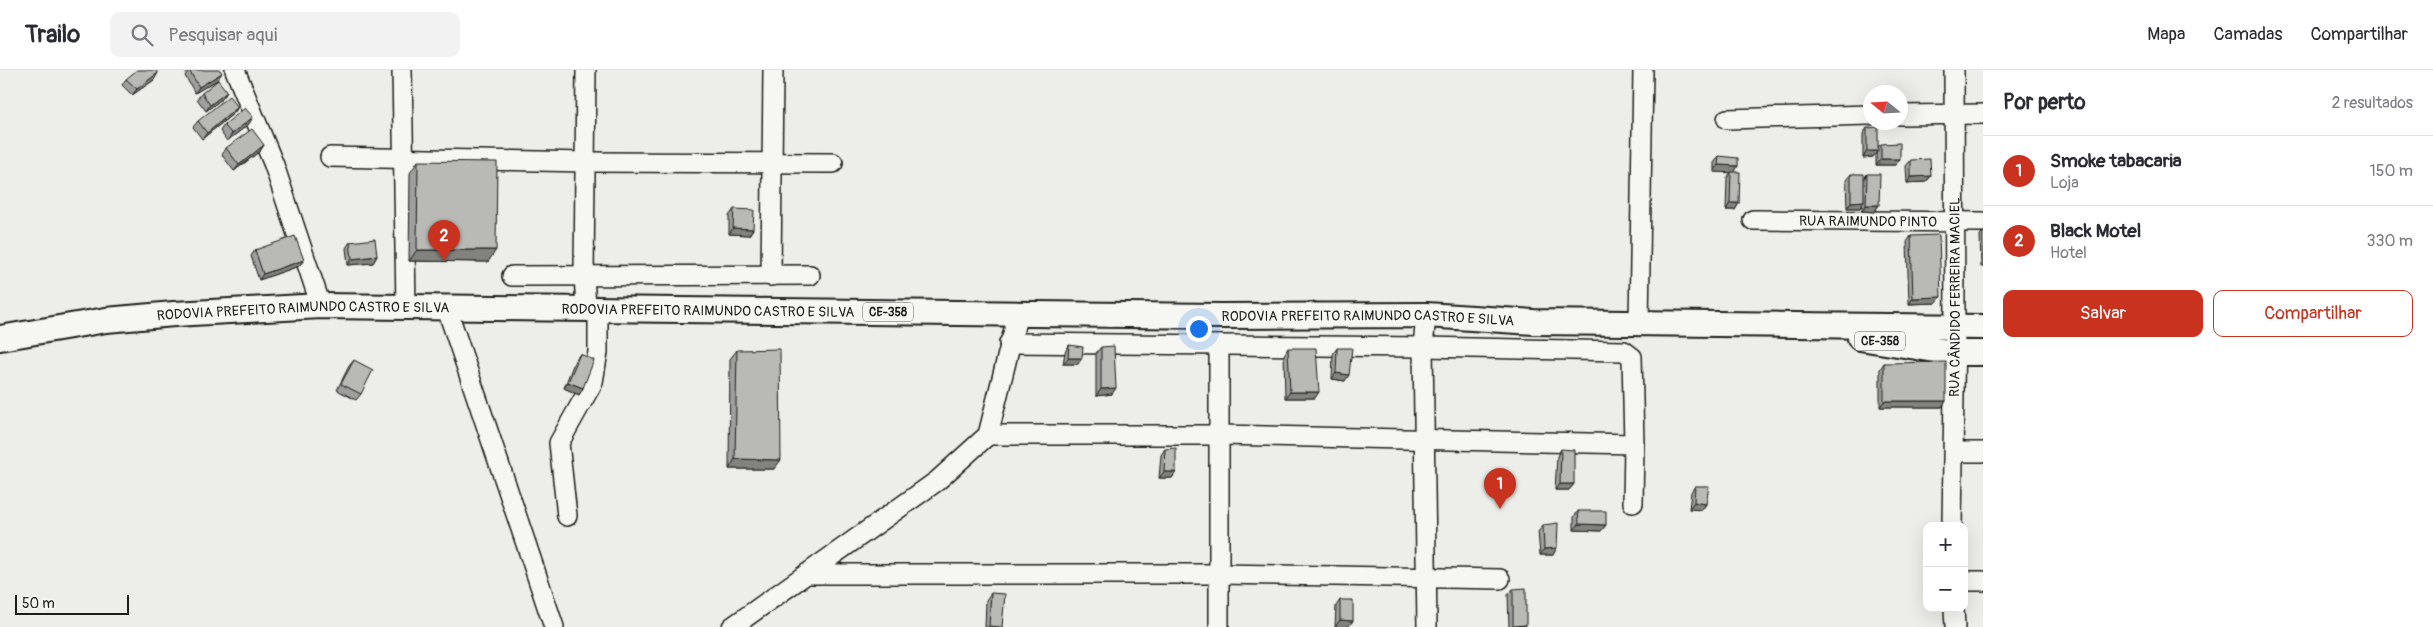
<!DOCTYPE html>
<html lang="pt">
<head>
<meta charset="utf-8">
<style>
  :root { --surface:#fff; --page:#f2f2f3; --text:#2b2b33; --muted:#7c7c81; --line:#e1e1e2; --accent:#c8321e }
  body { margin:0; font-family:Pangolin,sans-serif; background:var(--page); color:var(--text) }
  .controls { position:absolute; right:15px; bottom:15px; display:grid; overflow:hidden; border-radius:10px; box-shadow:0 5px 20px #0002 }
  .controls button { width:45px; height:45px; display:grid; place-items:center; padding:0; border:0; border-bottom:1px solid var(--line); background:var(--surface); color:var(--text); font:25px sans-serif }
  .compass { position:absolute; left:1863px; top:15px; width:45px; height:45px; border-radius:50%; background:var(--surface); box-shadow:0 5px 20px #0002; rotate:288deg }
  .scale { position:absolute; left:15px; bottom:12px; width:114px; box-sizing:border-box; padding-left:5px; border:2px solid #1c1c1c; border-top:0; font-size:14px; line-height:18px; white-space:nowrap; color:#1c1c1c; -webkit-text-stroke:4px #f6f6f2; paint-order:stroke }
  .you { position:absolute; left:1198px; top:258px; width:18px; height:18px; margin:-12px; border:4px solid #fff; border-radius:50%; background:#1a73e8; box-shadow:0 0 0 8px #1a73e833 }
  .badge { display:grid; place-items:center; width:32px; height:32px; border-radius:50%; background:var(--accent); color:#fff; font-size:16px; font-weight:700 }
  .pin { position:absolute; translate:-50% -41px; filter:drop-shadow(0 1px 2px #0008) }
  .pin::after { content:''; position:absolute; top:26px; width:18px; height:15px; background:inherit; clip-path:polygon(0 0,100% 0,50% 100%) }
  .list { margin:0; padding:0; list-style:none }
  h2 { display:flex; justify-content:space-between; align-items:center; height:65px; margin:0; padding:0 20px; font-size:21px }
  h2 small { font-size:16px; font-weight:400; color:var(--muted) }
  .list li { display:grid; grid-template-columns:32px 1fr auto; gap:15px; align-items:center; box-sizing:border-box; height:70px; padding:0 20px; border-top:1px solid var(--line) }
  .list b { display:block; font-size:19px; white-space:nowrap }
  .list p { margin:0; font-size:16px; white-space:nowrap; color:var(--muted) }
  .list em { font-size:16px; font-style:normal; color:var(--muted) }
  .actions { display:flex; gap:10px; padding:15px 20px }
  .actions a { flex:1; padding:11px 0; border:1px solid var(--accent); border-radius:10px; text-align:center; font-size:18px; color:var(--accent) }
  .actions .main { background:var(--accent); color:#fff }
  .icon { flex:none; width:28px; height:28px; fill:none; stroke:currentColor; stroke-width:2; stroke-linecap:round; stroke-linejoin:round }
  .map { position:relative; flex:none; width:1983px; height:557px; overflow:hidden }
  header { display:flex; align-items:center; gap:30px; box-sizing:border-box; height:70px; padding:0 25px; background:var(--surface); border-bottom:1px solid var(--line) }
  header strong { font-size:24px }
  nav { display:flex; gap:28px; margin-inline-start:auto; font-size:18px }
  .search { width:350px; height:45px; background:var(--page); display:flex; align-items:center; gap:12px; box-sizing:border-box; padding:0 18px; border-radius:10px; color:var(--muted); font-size:19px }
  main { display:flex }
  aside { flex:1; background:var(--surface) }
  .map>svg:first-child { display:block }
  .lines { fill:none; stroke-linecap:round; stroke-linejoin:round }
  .minor-casing { stroke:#1c1c1c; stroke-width:22 }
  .major-casing { stroke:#1c1c1c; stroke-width:28 }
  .minor { stroke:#f6f6f2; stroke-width:19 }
  .major { stroke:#f6f6f2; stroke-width:24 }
  .wall { fill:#9f9f9d; stroke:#1c1c1c }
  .shaded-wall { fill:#82827f; stroke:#1c1c1c }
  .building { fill:#b9b9b6; stroke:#1c1c1c }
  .labels { text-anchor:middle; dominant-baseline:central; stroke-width:5; stroke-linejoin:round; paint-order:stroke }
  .shield { fill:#f6f6f2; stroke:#5d5d5c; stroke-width:1 }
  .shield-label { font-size:12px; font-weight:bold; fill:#1c1c1c }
  .street-label { font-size:14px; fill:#1c1c1c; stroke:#f6f6f2 }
</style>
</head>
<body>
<header>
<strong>Trailo</strong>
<div class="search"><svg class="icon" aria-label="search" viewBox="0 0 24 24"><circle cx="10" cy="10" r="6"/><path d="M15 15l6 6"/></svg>Pesquisar aqui</div>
<nav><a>Mapa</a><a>Camadas</a><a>Compartilhar</a></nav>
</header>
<main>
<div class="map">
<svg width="1983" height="557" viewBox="0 0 1983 557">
  <rect width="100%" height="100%" fill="#edede9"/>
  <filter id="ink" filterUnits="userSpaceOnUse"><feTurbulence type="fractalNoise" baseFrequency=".02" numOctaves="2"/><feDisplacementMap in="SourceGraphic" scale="10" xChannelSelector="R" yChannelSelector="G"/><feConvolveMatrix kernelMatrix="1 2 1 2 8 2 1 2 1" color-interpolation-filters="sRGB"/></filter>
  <g filter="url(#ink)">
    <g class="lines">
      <defs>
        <g id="minor">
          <path d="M235 0 274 95 321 236"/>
          <path d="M402 0 406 236"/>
          <path d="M1900 45 1983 44"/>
          <path d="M1727 49 1870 45"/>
          <path d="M330 87 585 92 833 93"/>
          <path id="s1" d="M1753 150 1983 152"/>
          <path d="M512 206 810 205"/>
          <path d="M771 206 773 0"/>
          <path d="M586 238 584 205 586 0"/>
          <path d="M447 239 554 557"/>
          <path d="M1426 245 1423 277 1427 557"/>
          <path d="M1639 253 1643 0"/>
          <path d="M1009 273 1423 277 1624 281 1632 287 1634 374 1633 433"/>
          <path d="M1219 275V557"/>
          <path d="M988 365H1219L1634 374"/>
          <path d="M1954 382H1983"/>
          <path d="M567 446 559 373 593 312 598 282V238"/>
          <path id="s2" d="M1952 456 1955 257 1954 0"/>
          <path d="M807 504H1219L1500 509"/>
          <path d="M1964 511H1983"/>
          <path d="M1954 538 1955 557"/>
          <path d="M732 557 937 411 988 365 1018 243"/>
        </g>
        <g id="major">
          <path id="s3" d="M0 268 106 250 174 244 321 236 1221 246 1426 245 1534 252 1983 257"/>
          <path d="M1860 268 1954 283H1983"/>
        </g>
      </defs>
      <!-- minor casing -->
      <use href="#minor" class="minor-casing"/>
      <!-- major casing -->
      <use href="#major" class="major-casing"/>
      <!-- minor -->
      <use href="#minor" class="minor"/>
      <!-- major -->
      <use href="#major" class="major"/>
    </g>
    <!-- wall -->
    <path class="wall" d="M189 0 217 10 195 23 185 6Z
      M126 9 154 10 132 25 122 15Z
      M227 22 223 28 206 41 197 29 202 23Z
      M238 37 234 43 202 69 193 57 198 51Z
      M249 54 227 71 220 61 224 55Z
      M1867 58 1878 77 1881 74 1895 95H1876V83L1873 87 1863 88V64Z
      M264 75 260 81 234 101 222 85 226 78Z
      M1719 86 1734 102 1739 133 1735 140H1726L1727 108 1731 102H1714V93Z
      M1911 90 1931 106 1926 112 1907 113 1906 96Z
      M418 91 488 192 409 191 410 103Z
      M1851 104 1864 109 1867 104 1879 135 1874 142 1862 141V134L1860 138H1847L1846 110Z
      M734 139 753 159 749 165 729 164V146Z
      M1983 162V197H1981L1980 165Z
      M1911 166 1936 233 1909 234 1907 172Z
      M350 172 377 186 373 193 348 195 346 178Z
      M255 180 304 190 299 196 259 210 251 186Z
      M1069 275 1078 294H1063L1065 282Z
      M1101 277 1112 324 1096 326V283Z
      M1288 278 1315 328H1285L1284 285Z
      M1337 278 1345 311 1332 309 1333 284Z
      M737 280 774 399H729L730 289Z
      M580 284 583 318 579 325 564 318 575 290Z
      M354 290 361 324 356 330 337 320 349 296Z
      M1884 293 1946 331 1942 337H1880V299Z
      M1165 379 1176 402 1172 408H1159L1161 385Z
      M1561 379 1574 414 1569 420H1555L1557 386Z
      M1695 416 1706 434 1702 440 1689 439 1691 422Z
      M1578 441 1606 455 1601 461 1574 460V447Z
      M1543 455 1553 485H1540L1538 462Z
      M1513 519 1525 557H1509L1508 525Z
      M991 523 1002 557H985L986 530Z
      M1340 530 1348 557H1335L1336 536Z"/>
    <!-- shaded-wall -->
    <path class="shaded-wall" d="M158 3 154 10 132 25 137 19Z
      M222 3 217 10 195 23 199 17Z
      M227 22 223 28 206 41 210 35Z
      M238 37 234 43 202 69 207 63Z
      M253 47 249 54 227 71 232 64Z
      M264 75 260 81 234 101 239 95Z
      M1867 81H1878L1873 87 1863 88Z
      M1881 89H1900L1895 95H1876Z
      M1718 95 1738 96 1734 103 1714 102Z
      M1931 106 1926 112 1907 113 1911 107Z
      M1864 131 1860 138H1847L1851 132Z
      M1730 133H1739L1735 140H1726Z
      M1866 135H1879L1874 142 1862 141Z
      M733 158 753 159 749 165 729 164Z
      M417 180H496L488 192 409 191Z
      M377 186 373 193 348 195 352 189Z
      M304 190 299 196 259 210 263 204Z
      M1941 227 1936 233 1909 234 1913 228Z
      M1068 288H1082L1078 294H1063Z
      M1336 303 1349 305 1345 311 1332 309Z
      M568 312 583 318 579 325 564 318Z
      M1116 318 1112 324 1096 326 1101 319Z
      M1290 322H1319L1315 328H1285Z
      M1884 331H1946L1942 337H1880Z
      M735 389 781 390 774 399H729Z
      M1164 402H1176L1172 408H1159Z
      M1560 414H1574L1569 420H1555Z
      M1694 432 1706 434 1702 440 1689 439Z
      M1579 454 1606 455 1601 461 1574 460Z
      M1557 478 1553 485H1540L1544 479Z
      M1340 550 1353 551 1348 557H1335Z
      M1526 555 1525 557H1512L1513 556Z"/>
    <!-- building -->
    <path class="building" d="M137 0H156L158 3 137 19 126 9Z
      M189 0H220L222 3 199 17Z
      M218 10 227 22 210 35 202 23Z
      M229 26 238 37 207 63 198 51Z
      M245 38 253 47 232 64 224 55Z
      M1878 57V81H1867V58Z
      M252 59 264 75 239 95 226 78Z
      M1900 73V89H1881V74Z
      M1719 86 1738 88V96L1718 95Z
      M1930 89 1931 106 1911 107V90Z
      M418 91 497 92 496 180H417Z
      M1731 102H1740L1739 133H1730Z
      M1851 104H1864V131L1851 132Z
      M1867 104H1880L1879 135H1866Z
      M734 139 754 140 753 159 733 158Z
      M1939 165 1941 227 1913 228 1911 166Z
      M295 166 304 190 263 204 255 180Z
      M375 169 377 186 352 189 350 172Z
      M1069 275 1083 277 1082 288H1068Z
      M1114 276 1116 318 1101 319V277Z
      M1288 278H1316L1319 322H1290Z
      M1337 278H1352L1349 305 1336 303Z
      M780 279 781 390 735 389 737 280Z
      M580 284 594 290 583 318 568 312Z
      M354 290 373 300 361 324 341 314Z
      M1946 292V331H1884V293Z
      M1176 378V402H1164L1165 379Z
      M1561 379 1574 380V414H1560Z
      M1695 416H1709L1706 434 1694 432Z
      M1578 441H1606V455L1579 454Z
      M1558 453 1557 478 1544 479 1543 455Z
      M1526 518V555L1513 556V519Z
      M991 523 1005 524 1002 557 989 556Z
      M1340 530H1353V551L1340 550Z"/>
  </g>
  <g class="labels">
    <!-- shield labels -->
    <g class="shield">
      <rect x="863" y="232.5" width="50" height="19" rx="4"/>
      <rect x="1855" y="261.5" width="50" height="19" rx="4"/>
    </g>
    <g class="shield-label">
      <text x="888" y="242">CE-358</text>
      <text x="1880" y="271">CE-358</text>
    </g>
    <!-- street labels -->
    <g class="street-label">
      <text stroke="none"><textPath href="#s1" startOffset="115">RUA RAIMUNDO PINTO</textPath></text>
      <text stroke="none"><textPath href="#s2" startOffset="229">RUA CÂNDIDO FERREIRA MACIEL</textPath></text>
      <text stroke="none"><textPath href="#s3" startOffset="710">RODOVIA PREFEITO RAIMUNDO CASTRO E SILVA</textPath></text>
      <text stroke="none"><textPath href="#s3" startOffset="305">RODOVIA PREFEITO RAIMUNDO CASTRO E SILVA</textPath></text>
      <text stroke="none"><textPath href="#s3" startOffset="1370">RODOVIA PREFEITO RAIMUNDO CASTRO E SILVA</textPath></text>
    </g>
  </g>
</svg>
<div class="controls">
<button>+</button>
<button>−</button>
</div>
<svg class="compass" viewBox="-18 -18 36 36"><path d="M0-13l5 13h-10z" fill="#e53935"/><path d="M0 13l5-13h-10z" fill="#7c7c81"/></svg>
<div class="scale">50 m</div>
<div class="you"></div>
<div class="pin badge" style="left:1500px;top:439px">1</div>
<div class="pin badge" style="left:444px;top:191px">2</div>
</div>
<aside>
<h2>Por perto<small>2 resultados</small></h2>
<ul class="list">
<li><span class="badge">1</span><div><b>Smoke tabacaria</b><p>Loja</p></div><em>150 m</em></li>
<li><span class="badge">2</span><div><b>Black Motel</b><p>Hotel</p></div><em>330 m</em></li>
</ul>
<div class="actions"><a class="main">Salvar</a><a>Compartilhar</a></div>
</aside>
</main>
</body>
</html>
